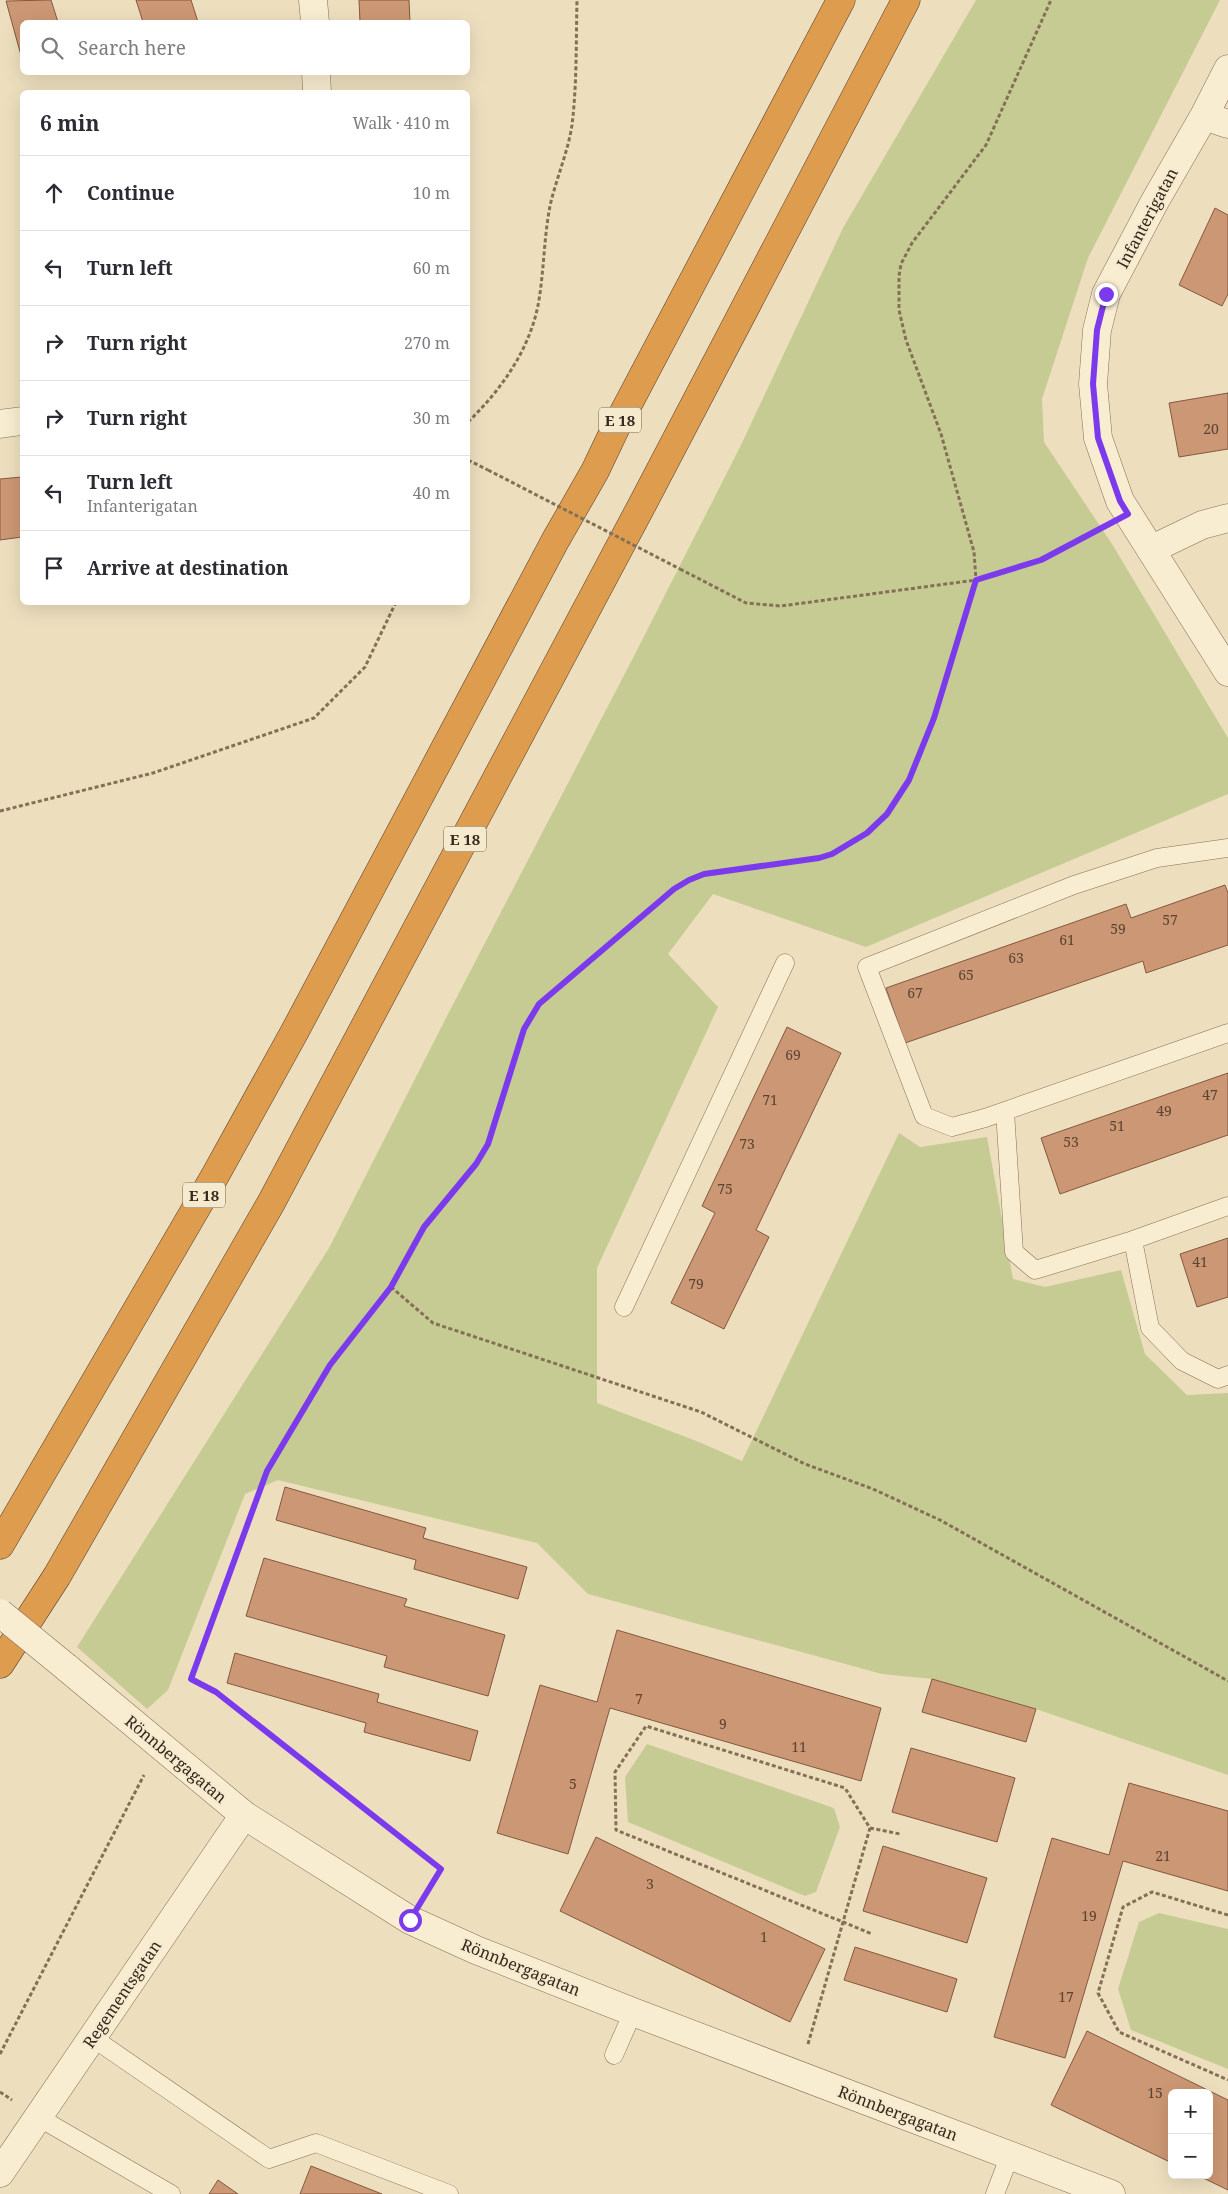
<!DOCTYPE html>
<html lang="en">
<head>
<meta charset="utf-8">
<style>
  :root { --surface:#fff; --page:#f7f7f7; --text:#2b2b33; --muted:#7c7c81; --line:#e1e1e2 }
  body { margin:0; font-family:"Noto Serif",serif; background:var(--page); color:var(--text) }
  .controls { position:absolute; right:15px; bottom:15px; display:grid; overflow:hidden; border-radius:8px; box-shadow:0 5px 20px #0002 }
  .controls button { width:45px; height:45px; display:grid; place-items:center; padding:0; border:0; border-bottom:1px solid var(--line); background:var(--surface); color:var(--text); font:25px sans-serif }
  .stop { position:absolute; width:15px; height:15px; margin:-11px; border:4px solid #7c3aed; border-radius:50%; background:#fff }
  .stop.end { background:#7c3aed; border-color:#fff; box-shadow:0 1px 5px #0008 }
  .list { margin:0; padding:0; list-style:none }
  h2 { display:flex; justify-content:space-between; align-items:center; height:65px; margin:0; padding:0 20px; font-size:21px }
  h2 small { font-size:16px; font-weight:400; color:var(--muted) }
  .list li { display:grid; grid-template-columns:32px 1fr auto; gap:15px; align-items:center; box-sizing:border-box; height:75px; padding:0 20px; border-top:1px solid var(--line) }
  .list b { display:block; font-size:19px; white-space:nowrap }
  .list p { margin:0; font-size:16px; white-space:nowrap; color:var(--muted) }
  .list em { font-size:16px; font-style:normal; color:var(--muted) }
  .icon { flex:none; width:28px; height:28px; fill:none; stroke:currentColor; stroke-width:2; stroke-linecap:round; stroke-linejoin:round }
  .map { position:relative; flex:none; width:1228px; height:2194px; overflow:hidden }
  .search { position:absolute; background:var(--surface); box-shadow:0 5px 20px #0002; left:20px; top:20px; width:450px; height:55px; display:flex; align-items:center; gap:12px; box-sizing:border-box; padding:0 18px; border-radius:8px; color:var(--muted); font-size:19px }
  .panel { position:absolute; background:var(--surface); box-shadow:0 5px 20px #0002; left:20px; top:90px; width:450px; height:515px; border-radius:8px }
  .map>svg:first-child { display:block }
  .green { fill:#c5cb93 }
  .building { fill:#cc9774; stroke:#84583d }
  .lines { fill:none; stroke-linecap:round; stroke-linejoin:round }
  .service-casing { stroke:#856f57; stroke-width:19 }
  .minor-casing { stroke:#856f57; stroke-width:29 }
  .tertiary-casing { stroke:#856f57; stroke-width:29 }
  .motorway-casing { stroke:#533d2c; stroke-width:29 }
  .path { stroke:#856f57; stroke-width:3; stroke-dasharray:4 2.5; stroke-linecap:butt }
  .service { stroke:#f8ecd1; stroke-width:18 }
  .minor { stroke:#f8ecd1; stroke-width:28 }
  .tertiary { stroke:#f8ecd1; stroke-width:28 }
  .motorway { stroke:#de9c4e; stroke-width:28 }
  .tertiary-bridge-casing { stroke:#856f57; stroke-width:29; stroke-linecap:butt }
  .path-bridge { stroke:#856f57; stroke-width:3; stroke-dasharray:4 2.5; stroke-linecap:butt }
  .tertiary-bridge { stroke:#f8ecd1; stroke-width:28 }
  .route { stroke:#7c3aed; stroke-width:6 }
  .labels { text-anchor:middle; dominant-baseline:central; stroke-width:4; stroke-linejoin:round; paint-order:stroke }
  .number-label { font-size:14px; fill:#5b4432 }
  .shield { fill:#f5e9ce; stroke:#6f6251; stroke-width:1 }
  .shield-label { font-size:15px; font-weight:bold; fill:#35281c }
  .street-label { font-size:16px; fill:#35281c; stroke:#f5e9ce }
</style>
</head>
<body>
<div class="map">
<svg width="1228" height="2194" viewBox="0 0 1228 2194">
  <rect width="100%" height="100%" fill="#eddfbe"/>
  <!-- green -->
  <path class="green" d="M976 0H1220L1088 258 1042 399 1044 442 1112 544 1228 738V794L866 947 713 894 668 954 718 1007 597 1268V1403L699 1442 742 1461 899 1133 920 1147 987 1137 1013 1279 1045 1287 1121 1270 1145 1354 1187 1395 1228 1393V1775L1036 1709 932 1679 882 1674 588 1594 537 1543 278 1480 245 1494 168 1690 147 1709 77 1647 329 1248 447 1016 634 656 740 447 843 228Z
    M647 1744 834 1808 840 1827 816 1892 805 1896 628 1822 625 1777Z
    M1159 1913 1228 1929V2069L1131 2030 1118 1989 1139 1922Z"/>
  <!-- building -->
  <path class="building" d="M51 0 58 22H22V59L6 1Z
    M136 0H191L198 22H143Z
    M359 0H409L410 22H360Z
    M1215 208 1228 215V294L1222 306 1179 285Z
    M1228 393V449L1179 457 1169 403Z
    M22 477V537L0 540V479Z
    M1225 885 1228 893V945L1146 973 1143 961 905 1043 886 988 1126 904 1131 918Z
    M787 1027 841 1053 756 1230 769 1237 724 1329 671 1303 715 1213 702 1206Z
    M1228 1073V1135L1060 1194 1041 1138Z
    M1228 1238V1297L1197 1307 1180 1254Z
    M285 1487 426 1528 423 1538 527 1567 518 1599 414 1569 416 1560 276 1520Z
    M264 1558 407 1599 404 1606 505 1635 488 1696 384 1667 387 1656 246 1616Z
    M617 1630 881 1708 861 1781 610 1708 568 1854 497 1833 540 1685 597 1702Z
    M235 1653 379 1694 377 1702 478 1731 470 1761 364 1732 366 1723 227 1683Z
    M932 1679 1036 1709 1026 1742 922 1712Z
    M911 1748 1015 1778 997 1842 892 1812Z
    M1129 1783 1228 1811V1891L1123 1861 1065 2058 994 2037 1052 1838 1109 1855Z
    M596 1837 825 1949 790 2022 560 1911Z
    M883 1846 987 1878 967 1943 863 1911Z
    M855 1947 957 1979 947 2012 844 1980Z
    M1087 2031 1228 2100V2190L1197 2175H1209V2093H1172V2163L1051 2105Z
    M311 2166 382 2194H300Z
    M218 2180 238 2194H209Z"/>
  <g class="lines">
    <defs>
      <path id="service" d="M1228 848 1157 858 1074 885 867 967 924 1116 952 1127 985 1118 1228 1033
        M1005 1111 1014 1252 1035 1270 1133 1240 1228 1206
        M1133 1240 1150 1328 1182 1361 1218 1379 1228 1375
        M624 1307 785 963
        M93 2038 269 2159 316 2143 449 2194
        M614 2055 633 2012
        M38 2117 171 2194
        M995 2194 1010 2155"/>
      <path id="minor" d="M313 0 315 22
        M1228 69 1204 116 1155 201 1106 294 1097 330 1093 384 1098 438 1120 501 1228 672
        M316 72 317 92
        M1204 116 1228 124
        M0 424 22 421
        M1152 549 1202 525 1228 518
        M0 2173 244 1815"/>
      <path id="tertiary" d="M66 1667 244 1815 410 1920 476 1950 633 2012 1111 2194"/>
      <path id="motorway" d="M0 1545 216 1174 295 1031 555 541 595 471 615 429 841 0
        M0 1664 57 1576 271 1203 642 505 906 0"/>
    </defs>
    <!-- service casing -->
    <use href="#service" class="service-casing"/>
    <!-- minor casing -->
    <use href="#minor" class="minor-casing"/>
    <!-- tertiary casing -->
    <use href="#tertiary" class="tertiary-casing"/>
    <!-- motorway casing -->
    <use href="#motorway" class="motorway-casing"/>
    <!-- path -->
    <path class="path" d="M468 422C502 389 531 348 539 300 544 269 544 237 550 206 556 179 568 152 572 125 577 84 576 42 577 0
      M468 460 488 470
      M680 569 746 603 781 606 976 580 1041 560 1101 529
      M0 811 153 773 314 718 365 667 396 602
      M391 1287 433 1323 701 1412 805 1464 873 1489 940 1520 1228 1681
      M870 1828 900 1834
      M426 1893 441 1869 216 1692 191 1679 267 1471 330 1365 391 1287 423 1227 476 1164 488 1144 524 1029 539 1004 674 889 689 880 704 875 819 858 844 848 867 833 887 814 909 780 935 718 976 580 974 552 941 434 906 340 899 310V276L901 264 912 243 986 145 1051 0
      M1228 1915 1152 1892 1123 1907 1098 1993 1119 2032 1228 2080
      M808 2044 870 1828 845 1788 646 1726 615 1772 616 1830 843 1922 872 1934
      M0 2054 144 1775
      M0 2092 12 2100"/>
    <!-- service -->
    <use href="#service" class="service"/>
    <!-- minor -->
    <use href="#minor" class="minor"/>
    <!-- tertiary -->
    <use href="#tertiary" class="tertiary"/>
    <!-- motorway -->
    <use href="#motorway" class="motorway"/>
    <defs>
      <path id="tertiary-bridge" d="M0 1613 66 1667"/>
    </defs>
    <!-- tertiary-bridge casing -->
    <use href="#tertiary-bridge" class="tertiary-bridge-casing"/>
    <!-- path-bridge -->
    <path class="path-bridge" d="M488 470 680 569"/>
    <!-- tertiary-bridge -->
    <use href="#tertiary-bridge" class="tertiary-bridge"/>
  </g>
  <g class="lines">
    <!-- route -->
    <path class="route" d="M410 1920 441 1869 216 1692 191 1679 267 1471 330 1365 391 1287 424 1227 476 1164 488 1144 524 1029 539 1004 674 889 689 880 704 874 819 858 832 854 867 833 887 814 909 780 934 718 976 580 1041 560 1128 514 1120 501 1098 438 1093 384 1097 330 1106 294"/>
  </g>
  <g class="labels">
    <!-- number labels -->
    <g class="number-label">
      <text x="1211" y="428">20</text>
      <text x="1170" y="919">57</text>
      <text x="1118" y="928">59</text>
      <text x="1067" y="939">61</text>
      <text x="1016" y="957">63</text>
      <text x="966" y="974">65</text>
      <text x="915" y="992">67</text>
      <text x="793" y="1054">69</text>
      <text x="1210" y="1094">47</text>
      <text x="770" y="1099">71</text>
      <text x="1164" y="1110">49</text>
      <text x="1117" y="1125">51</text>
      <text x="1071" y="1141">53</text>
      <text x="747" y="1143">73</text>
      <text x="725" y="1188">75</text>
      <text x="1200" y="1261">41</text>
      <text x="696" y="1283">79</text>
      <text x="639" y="1698">7</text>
      <text x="723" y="1723">9</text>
      <text x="799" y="1746">11</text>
      <text x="573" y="1783">5</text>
      <text x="1163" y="1855">21</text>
      <text x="650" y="1883">3</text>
      <text x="1089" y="1915">19</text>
      <text x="764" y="1936">1</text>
      <text x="1066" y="1996">17</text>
      <text x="1155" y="2092">15</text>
    </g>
    <!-- shield labels -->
    <g class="shield">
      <rect x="599" y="407.5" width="42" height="25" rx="4"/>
      <rect x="444" y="826.5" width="42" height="25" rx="4"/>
      <rect x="183" y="1182.5" width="42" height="25" rx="4"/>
    </g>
    <g class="shield-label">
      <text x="620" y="420">E 18</text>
      <text x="465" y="839">E 18</text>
      <text x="204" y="1195">E 18</text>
    </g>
    <!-- street labels -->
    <g class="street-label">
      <text transform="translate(1147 218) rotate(-62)">Infanterigatan</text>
      <text transform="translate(176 1759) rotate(40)">Rönnbergagatan</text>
      <text transform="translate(521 1967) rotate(22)">Rönnbergagatan</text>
      <text transform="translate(122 1994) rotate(-56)">Regementsgatan</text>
      <text transform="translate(898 2113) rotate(21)">Rönnbergagatan</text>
    </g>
  </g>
</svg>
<div class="controls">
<button>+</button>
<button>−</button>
</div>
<div class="stop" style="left:410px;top:1920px"></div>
<div class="stop end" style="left:1106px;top:294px"></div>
<div class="search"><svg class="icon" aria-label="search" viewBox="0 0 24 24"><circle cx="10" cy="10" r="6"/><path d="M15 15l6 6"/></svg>Search here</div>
<section class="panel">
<h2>6 min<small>Walk · 410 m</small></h2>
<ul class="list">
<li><svg class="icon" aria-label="ahead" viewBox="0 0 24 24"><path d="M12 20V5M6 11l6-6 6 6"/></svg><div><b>Continue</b></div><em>10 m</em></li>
<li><svg class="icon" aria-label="left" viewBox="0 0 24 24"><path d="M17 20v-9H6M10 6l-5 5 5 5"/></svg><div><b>Turn left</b></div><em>60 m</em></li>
<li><svg class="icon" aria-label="right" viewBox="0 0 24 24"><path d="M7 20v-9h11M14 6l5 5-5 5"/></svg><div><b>Turn right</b></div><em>270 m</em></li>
<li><svg class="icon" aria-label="right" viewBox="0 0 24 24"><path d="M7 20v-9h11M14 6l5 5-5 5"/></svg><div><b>Turn right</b></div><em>30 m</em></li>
<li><svg class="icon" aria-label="left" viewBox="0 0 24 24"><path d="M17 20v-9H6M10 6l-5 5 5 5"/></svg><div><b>Turn left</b><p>Infanterigatan</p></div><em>40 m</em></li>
<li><svg class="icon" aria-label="arrive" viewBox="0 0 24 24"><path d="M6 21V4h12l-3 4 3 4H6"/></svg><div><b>Arrive at destination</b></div></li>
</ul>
</section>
</div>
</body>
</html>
